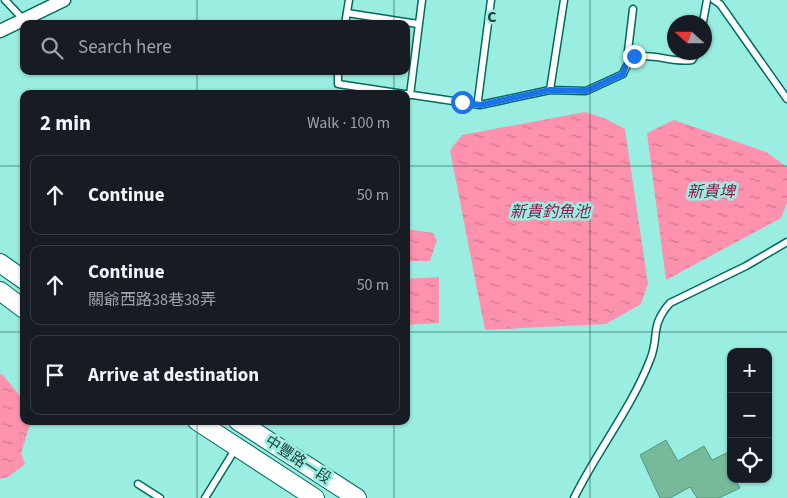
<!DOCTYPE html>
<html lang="en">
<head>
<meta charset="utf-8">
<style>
  :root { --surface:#171b24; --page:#20242c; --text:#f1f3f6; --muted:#9ea1a6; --line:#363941 }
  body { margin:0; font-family:"Source Sans 3","Noto Sans TC",sans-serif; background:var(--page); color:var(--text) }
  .controls { position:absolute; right:15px; bottom:15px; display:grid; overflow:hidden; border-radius:10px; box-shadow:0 1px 4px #0004 }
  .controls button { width:45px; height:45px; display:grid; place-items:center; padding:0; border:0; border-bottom:1px solid var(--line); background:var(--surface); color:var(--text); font:25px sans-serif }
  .compass { position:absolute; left:667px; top:15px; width:45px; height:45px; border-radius:50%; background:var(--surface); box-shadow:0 1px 4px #0004; rotate:291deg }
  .stop { position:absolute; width:15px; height:15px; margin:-11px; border:4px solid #1a73e8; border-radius:50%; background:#fff }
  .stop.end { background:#1a73e8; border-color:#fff; box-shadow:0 1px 5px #0008 }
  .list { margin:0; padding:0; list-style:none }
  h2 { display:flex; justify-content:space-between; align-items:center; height:65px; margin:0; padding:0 20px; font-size:21px }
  h2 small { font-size:16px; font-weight:400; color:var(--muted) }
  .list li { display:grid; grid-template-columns:32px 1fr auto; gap:15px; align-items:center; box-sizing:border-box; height:80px; margin:0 10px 10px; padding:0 10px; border:1px solid var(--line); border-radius:10px }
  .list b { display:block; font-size:19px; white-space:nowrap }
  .list p { margin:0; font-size:16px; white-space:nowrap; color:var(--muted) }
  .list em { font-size:16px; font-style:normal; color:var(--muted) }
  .icon { flex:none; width:28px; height:28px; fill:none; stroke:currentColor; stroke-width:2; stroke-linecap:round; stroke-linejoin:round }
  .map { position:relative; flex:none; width:787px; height:498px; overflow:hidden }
  .search { position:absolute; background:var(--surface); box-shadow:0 1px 4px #0004; left:20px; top:20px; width:390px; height:55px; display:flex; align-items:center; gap:12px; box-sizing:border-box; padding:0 18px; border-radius:10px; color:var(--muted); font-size:19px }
  .panel { position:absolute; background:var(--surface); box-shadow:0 1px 4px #0004; left:20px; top:90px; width:390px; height:335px; border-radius:10px }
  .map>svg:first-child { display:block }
  .water { fill:url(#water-ripples) }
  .building { fill:#76ba9b; stroke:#549778 }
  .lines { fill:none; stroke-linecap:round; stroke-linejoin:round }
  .service-casing { stroke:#006a60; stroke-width:9 }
  .minor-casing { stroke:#006a60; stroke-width:15 }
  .secondary-casing { stroke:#006a60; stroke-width:20 }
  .service { stroke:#fff; stroke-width:6 }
  .minor { stroke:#fff; stroke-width:12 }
  .secondary { stroke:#fff; stroke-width:18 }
  .route { stroke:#1a73e8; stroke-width:6 }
  .grid { fill:none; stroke:#21443f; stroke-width:1; stroke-opacity:0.55 }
  .labels { text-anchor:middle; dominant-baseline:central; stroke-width:5; stroke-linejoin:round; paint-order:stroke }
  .street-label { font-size:15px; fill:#21443f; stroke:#9aeee1 }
  .water-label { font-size:16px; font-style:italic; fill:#941449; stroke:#9aeee1 }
  .grid-label { font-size:16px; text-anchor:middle; font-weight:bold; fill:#21443f; stroke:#9aeee1; stroke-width:5; stroke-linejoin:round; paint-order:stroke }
</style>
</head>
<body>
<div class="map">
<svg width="787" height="498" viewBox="0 0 787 498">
  <defs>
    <pattern id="water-ripples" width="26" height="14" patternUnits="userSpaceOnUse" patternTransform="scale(1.25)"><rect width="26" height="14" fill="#fd91ae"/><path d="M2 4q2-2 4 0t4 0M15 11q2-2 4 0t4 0" fill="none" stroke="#cc788f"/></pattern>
  </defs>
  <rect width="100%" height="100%" fill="#9aeee1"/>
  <!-- water -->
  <path class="water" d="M585 112 604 118 625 129 648 284 641 304 606 324 485 330 450 150 462 135Z
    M674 120 766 152 787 167V203L781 218 666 280 647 133Z
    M406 229 433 233 437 240 430 261H406Z
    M439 277V323L406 325V279Z
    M0 374 3 375 24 401V421H31L21 453 25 464 8 477 0 479Z"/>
  <!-- building -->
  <path class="building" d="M666 440 678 461 704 446 712 460 731 451V479H735L740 488 719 498H697L690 487 670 498H660L640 455Z"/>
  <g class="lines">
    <defs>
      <path id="service" d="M5 0 23 19
        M714 0 720 4 787 99
        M633 9 628 51 634 56
        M347 13 418 24
        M703 22 707 0
        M345 24 349 0
        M338 71V84L404 94
        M550 90 564 0
        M406 94 480 105 550 90 586 91 623 74C634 41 666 65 692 60L697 52
        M410 95 422 0
        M480 105 478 100 491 0
        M138 484 160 498
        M205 498 236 448
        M574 498C597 451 631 409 650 360 660 336 649 327 670 303L746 266 787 242"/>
      <path id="minor" d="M0 31 64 0"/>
      <path id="secondary" d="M0 263 24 280
        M0 291 24 309
        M197 421 315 498
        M238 421 357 498"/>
    </defs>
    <!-- service casing -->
    <use href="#service" class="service-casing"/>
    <!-- minor casing -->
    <use href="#minor" class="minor-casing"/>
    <!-- secondary casing -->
    <use href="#secondary" class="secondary-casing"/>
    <!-- service -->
    <use href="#service" class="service"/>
    <!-- minor -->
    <use href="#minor" class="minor"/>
    <!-- secondary -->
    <use href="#secondary" class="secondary"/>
  </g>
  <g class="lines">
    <!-- route -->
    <path class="route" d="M462 102 480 105 550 90 586 91 623 74 626 65 634 56"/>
  </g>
  <!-- grid -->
  <path class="grid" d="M197 0V24M394 0V24M590 0V498M197 71V94M394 71V94M0 166H24M406 166H787M0 332H24M406 332H787M197 421V498M394 421V498"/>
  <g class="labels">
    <!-- street labels -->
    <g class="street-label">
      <text transform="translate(298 460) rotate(33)">中豐路一段</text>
    </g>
    <!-- water labels -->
    <g class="water-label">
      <text x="711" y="192">新貴埤</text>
      <text x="550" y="212">新貴釣魚池</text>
    </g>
  </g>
  <g class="grid-label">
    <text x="492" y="22">C</text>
  </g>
</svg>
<div class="controls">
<button>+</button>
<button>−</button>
<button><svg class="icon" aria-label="locate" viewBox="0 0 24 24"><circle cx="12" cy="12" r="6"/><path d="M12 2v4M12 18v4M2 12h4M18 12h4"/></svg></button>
</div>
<svg class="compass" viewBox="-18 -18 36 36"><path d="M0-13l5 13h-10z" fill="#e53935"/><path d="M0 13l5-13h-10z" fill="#9ea1a6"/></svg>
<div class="stop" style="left:462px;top:102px"></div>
<div class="stop end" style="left:634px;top:56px"></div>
<div class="search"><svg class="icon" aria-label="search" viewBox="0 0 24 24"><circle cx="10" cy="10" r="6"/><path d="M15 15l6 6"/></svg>Search here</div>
<section class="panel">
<h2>2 min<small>Walk · 100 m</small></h2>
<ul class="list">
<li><svg class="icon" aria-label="ahead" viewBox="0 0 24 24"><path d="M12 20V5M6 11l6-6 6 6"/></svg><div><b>Continue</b></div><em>50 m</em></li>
<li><svg class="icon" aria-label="ahead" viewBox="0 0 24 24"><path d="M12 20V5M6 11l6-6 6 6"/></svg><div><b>Continue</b><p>關爺西路38巷38弄</p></div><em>50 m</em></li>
<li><svg class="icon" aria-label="arrive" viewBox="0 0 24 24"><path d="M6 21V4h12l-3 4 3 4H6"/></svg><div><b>Arrive at destination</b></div></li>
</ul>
</section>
</div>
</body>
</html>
